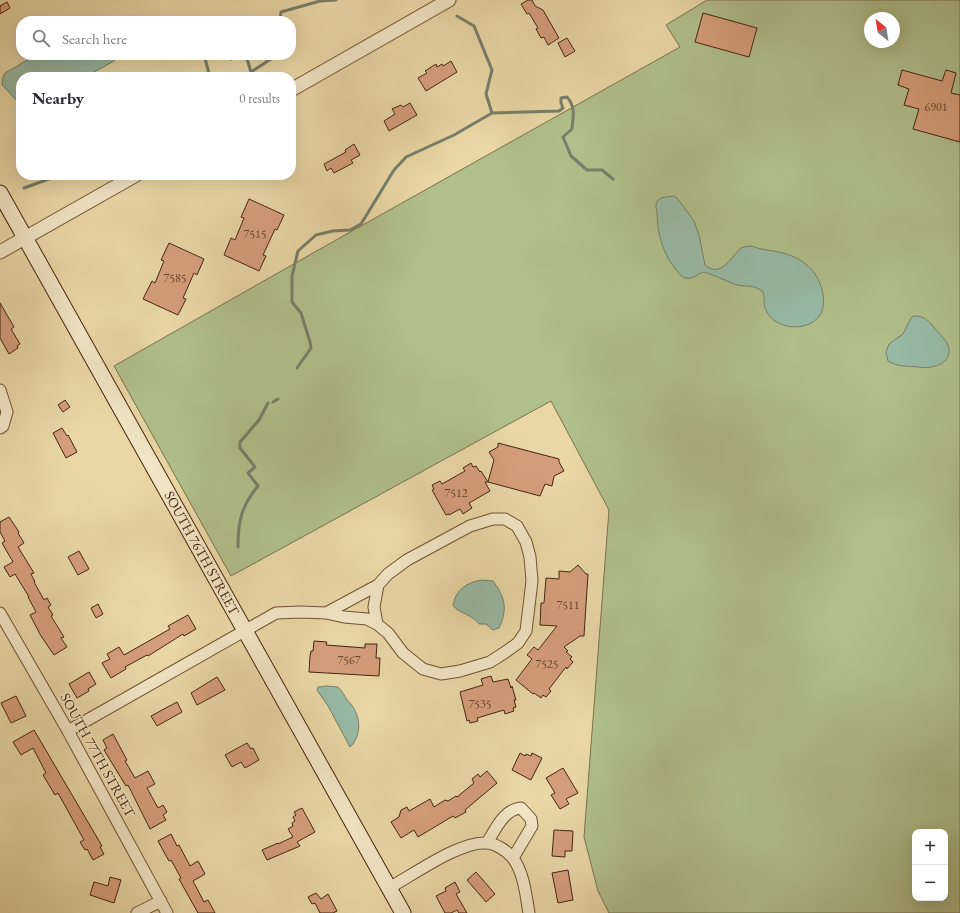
<!DOCTYPE html>
<html lang="en">
<head>
<meta charset="utf-8">
<style>
  :root { --surface:#fff; --page:#f7f7f7; --text:#2b2b33; --muted:#7c7c81; --line:#e1e1e2 }
  body { margin:0; font-family:"EB Garamond",serif; background:var(--page); color:var(--text) }
  .controls { position:absolute; right:12px; bottom:12px; display:grid; overflow:hidden; border-radius:8px; box-shadow:0 4px 16px #0002 }
  .controls button { width:36px; height:36px; display:grid; place-items:center; padding:0; border:0; border-bottom:1px solid var(--line); background:var(--surface); color:var(--text); font:20px sans-serif }
  .compass { position:absolute; left:864px; top:12px; width:36px; height:36px; border-radius:50%; background:var(--surface); box-shadow:0 4px 16px #0002; rotate:330deg }
  .list { margin:0; padding:0; list-style:none }
  h2 { display:flex; justify-content:space-between; align-items:center; height:52px; margin:0; padding:0 16px; font-size:17px }
  h2 small { font-size:13px; font-weight:400; color:var(--muted) }
  .icon { flex:none; width:22px; height:22px; fill:none; stroke:currentColor; stroke-width:2; stroke-linecap:round; stroke-linejoin:round }
  .map { position:relative; flex:none; width:960px; height:913px; overflow:hidden }
  .search { position:absolute; background:var(--surface); box-shadow:0 4px 16px #0002; left:16px; top:16px; width:280px; height:44px; display:flex; align-items:center; gap:10px; box-sizing:border-box; padding:0 14px; border-radius:16px; color:var(--muted); font-size:15px }
  .panel { position:absolute; background:var(--surface); box-shadow:0 4px 16px #0002; left:16px; top:72px; width:280px; height:108px; border-radius:16px }
  .map>svg:first-child { display:block }
  .green { fill:#b0bf8b; stroke:#7a724c; fill-rule:evenodd }
  .water { fill:#98baa5; stroke:#777e69 }
  .lines { fill:none; stroke-linecap:round; stroke-linejoin:round }
  .stream { stroke:#777e69; stroke-width:3 }
  .building { fill:#d59e7a; stroke:#45250e }
  .minor-casing { stroke:#6e5234; stroke-width:13 }
  .tertiary-casing { stroke:#6e5234; stroke-width:15 }
  .secondary-casing { stroke:#45250e; stroke-width:17 }
  .minor { stroke:#f1e5c5; stroke-width:11 }
  .tertiary { stroke:#f1e5c5; stroke-width:13 }
  .secondary { stroke:#f1e5c5; stroke-width:15 }
  .labels { text-anchor:middle; dominant-baseline:central; stroke-width:3; stroke-linejoin:round; paint-order:stroke }
  .number-label { font-size:12px; fill:#694329 }
  .street-label { font-size:14px; fill:#45250e; stroke:#f1e5c5 }
</style>
</head>
<body>
<div class="map">
<svg width="960" height="913" viewBox="0 0 960 913">
  <rect width="100%" height="100%" fill="#e9d7a6"/>
  <filter id="stains"><feTurbulence type="fractalNoise" baseFrequency=".005" numOctaves="4"/><feColorMatrix values="0 0 0 0 .2 0 0 0 0 .09 0 0 0 0 .02 0 0 0 .5 -.17"/></filter>
  <radialGradient id="worn" r=".72"><stop offset=".6" stop-color="#630" stop-opacity="0"/><stop offset="1" stop-color="#630" stop-opacity=".3"/></radialGradient>
  <!-- green -->
  <path class="green" d="M707 0H960V913H609L598 891 584 837 609 510 551 401 231 576 114 366 336 240 680 47 666 25ZM870 18H894V42H870ZM915 832H945V898H915Z"/>
  <!-- water -->
  <path class="water" d="M36 55H119L114 61 85 77H21V105L2 85 3 77 5 73Z
    M673 196 677 198 681 203 694 221 699 235 705 265C721 279 732 256 741 248 744 247 747 246 750 246 754 246 758 249 762 249 770 251 778 251 786 254 806 260 819 273 823 294 824 301 824 308 820 315 808 333 774 330 766 310 763 305 765 298 763 292 753 283 745 288 734 284 724 280 714 275 704 272 698 273 693 280 686 278 682 278 679 273 677 271 663 254 657 234 657 212 656 208 655 204 658 200 661 197 668 197 673 196Z
    M913 316C926 315 931 324 938 332 942 337 949 343 949 350 950 366 929 369 918 367 908 366 898 367 888 361L886 352 889 344 903 334 911 318Z
    M482 580 493 581C505 597 508 609 499 628L493 630 486 624H479C474 616 460 613 453 606 455 590 467 582 482 580Z
    M327 686 338 687C342 691 344 695 347 700 349 702 351 704 353 707 361 719 361 737 350 747L328 706 317 690 318 687Z"/>
  <g class="lines">
    <!-- stream -->
    <path class="stream" d="M457 16 474 26 492 70 486 94 492 113 559 111 563 108 561 103V98L567 97C576 107 573 117 572 129L563 137 571 156 587 170H602L613 179
      M280 21 281 12 320 1 336 0
      M204 55 210 77
      M220 55 231 59 232 55
      M246 55 251 72 277 55
      M24 188 60 175
      M297 368 311 348 310 342 301 313 292 302V276L298 251 316 235 333 231 350 230 361 224 394 170 406 157 454 135 492 113
      M273 402 278 399
      M238 547C238 521 241 507 258 486L248 473 255 467 240 448V442L259 420 268 403"/>
  </g>
  <!-- building -->
  <path class="building" d="M528 0H532L535 6 543 10 559 38 548 45 544 37 541 38 536 29 538 28 529 13 527 14 521 4Z
    M7 2 10 8 0 14V6Z
    M703 13 757 28 749 57 695 42Z
    M567 38 575 51 565 57 558 43Z
    M451 61 457 72 426 91 418 78 427 73 425 71 436 64 437 67 442 64 443 66Z
    M902 70 942 81 946 70 956 73 951 93 960 95V142L913 129 919 109 904 105 909 89 898 85Z
    M410 103 417 115 389 131 384 121 395 114 392 109 401 105 403 107Z
    M354 144 360 155 351 160 353 163 334 173 331 168 327 171 324 164 346 152 345 150Z
    M249 199 284 215 277 230 275 229 263 255 266 256 259 271 224 255 231 238 235 240 244 218 241 217Z
    M169 243 204 259 197 275 194 273 183 298 186 299 178 315 143 299 152 281 155 283 164 261 161 260Z
    M0 303 14 327 11 329 20 344 17 346 18 348 9 354 0 338Z
    M65 400 70 407 63 412 58 405Z
    M62 428 67 436 68 435 77 452 66 458 53 433Z
    M498 443 559 459V462L564 471 554 476 552 486 545 484 540 496 488 482 494 460 489 452 498 447Z
    M471 463 473 467 476 466 480 472 481 471 488 482H485L490 491 469 503 472 508 463 514 460 509 449 515V514L446 515 432 490 434 489 432 485 440 481 442 484 465 471 463 468Z
    M9 517 19 532 18 533 24 543 18 547 34 573 31 574 35 582H34L44 600 47 598 51 605 48 607 53 615 51 616 64 637 61 638 67 647 54 655 41 636 30 615 36 612 28 597H29L15 574 10 577 4 567 13 562 2 543 5 541 0 532V522Z
    M79 551 89 569 78 575 68 557Z
    M578 565 586 574H588L584 636H580L564 647 568 651 566 652 572 657 570 659 573 662 567 669 566 667 549 689 551 691 546 697 543 695 541 698 534 693 533 694 516 680 532 659 527 655 534 647 538 650 557 626 540 625 541 603H544L546 578 559 579V571L570 572Z
    M98 604 103 614 96 618 91 608Z
    M188 615 196 629 184 636 183 634 148 656 147 655 125 667 126 669 111 678 102 663 110 659 107 654 119 647 124 655 170 629 168 626Z
    M314 641 327 642 326 645 365 648V644H377L376 658H380L379 676 309 672 310 656 311 651H313Z
    M89 672 96 684 88 689 89 691 77 698 69 684Z
    M491 676 493 682 508 679 511 688 512 686 516 700H514L516 707 513 708 514 711 505 714 504 710 477 718 478 721 470 723 469 720 467 721 460 692 483 685 481 679Z
    M217 677 225 690 197 705 191 693Z
    M16 696 26 716 11 723 1 703Z
    M177 702 182 712 157 726 151 716Z
    M34 730 102 846 100 847 104 854 93 860 87 849 85 850 80 842 84 840 58 793 55 795 43 775 46 773 33 748 21 755 13 742Z
    M113 734 127 760 125 761 135 778 148 771 155 784 147 788 158 808 163 805 167 812 163 815 166 820 150 829 128 785 126 786 104 750 107 748 103 740Z
    M247 743 251 749 253 748 259 760 245 768 241 762 232 767 225 755Z
    M520 753 525 756 526 754 531 756 532 753 542 758 531 780 512 770Z
    M563 768 578 793 566 799 569 804 560 809 551 795 555 793 546 778Z
    M487 771 497 783 465 810 466 812 455 818 453 816 418 837 414 830 401 838 391 822 399 817 401 810 407 807 409 811 430 799 434 807 445 800 448 801 456 796 457 797 474 783 472 779 478 774 480 777Z
    M302 808 315 832 297 842 300 846 267 860 262 850 278 843V844L293 837 288 829 293 826 292 823 295 821 293 817 296 815 294 812Z
    M554 830 573 831 572 851H565V857L552 856Z
    M171 834 177 846 179 845 190 866 198 861 205 874 193 881 204 902 208 900 215 913H198L179 879 181 878 171 860 169 861 165 854 158 841Z
    M568 870 573 900 558 903 552 873Z
    M476 872 495 894 486 902 467 880Z
    M110 877 121 880 114 903 90 895 94 882 108 886Z
    M455 882 460 892 456 894 467 913H459L457 910 451 913H445L436 896 446 891 445 888Z
    M316 893 321 899 328 894 337 911 333 913H320L315 903 312 904 308 897Z"/>
  <g class="lines">
    <defs>
      <path id="minor" d="M0 390 7 412 3 426 0 428
        M0 613 68 731 167 913
        M377 624 374 607 378 585
        M68 731 276 613 301 612 326 613 344 617 367 619 377 624 388 633 403 653 423 669 441 674 460 671 490 662 504 653 518 643 526 631 532 581 530 557 526 542 517 526 505 519H493L470 526 407 560 388 574 378 585 326 613
        M487 843C495 830 504 809 521 808L531 819 532 826 513 858
        M389 888C413 875 460 841 486 843 495 843 507 851 512 857 524 872 526 896 529 913
        M137 913 161 901"/>
      <path id="tertiary" d="M291 90 449 0
        M0 252 136 175"/>
      <path id="secondary" d="M0 193 403 913"/>
    </defs>
    <!-- minor casing -->
    <use href="#minor" class="minor-casing"/>
    <!-- tertiary casing -->
    <use href="#tertiary" class="tertiary-casing"/>
    <!-- secondary casing -->
    <use href="#secondary" class="secondary-casing"/>
    <!-- minor -->
    <use href="#minor" class="minor"/>
    <!-- tertiary -->
    <use href="#tertiary" class="tertiary"/>
    <!-- secondary -->
    <use href="#secondary" class="secondary"/>
  </g>
  <g class="labels">
    <!-- number labels -->
    <g class="number-label">
      <text x="936" y="107">6901</text>
      <text x="255" y="234">7515</text>
      <text x="175" y="278">7585</text>
      <text x="456" y="493">7512</text>
      <text x="568" y="605">7511</text>
      <text x="349" y="660">7567</text>
      <text x="547" y="664">7525</text>
      <text x="480" y="704">7535</text>
    </g>
    <!-- street labels -->
    <g class="street-label">
      <text transform="translate(202 553) rotate(61)">SOUTH 76TH STREET</text>
      <text transform="translate(98 755) rotate(61)">SOUTH 77TH STREET</text>
    </g>
  </g>
  <rect width="100%" height="100%" filter="url(#stains)"/>
  <rect width="100%" height="100%" fill="url(#worn)"/>
</svg>
<div class="controls">
<button>+</button>
<button>−</button>
</div>
<svg class="compass" viewBox="-18 -18 36 36"><path d="M0-13l5 13h-10z" fill="#e53935"/><path d="M0 13l5-13h-10z" fill="#7c7c81"/></svg>
<div class="search"><svg class="icon" aria-label="search" viewBox="0 0 24 24"><circle cx="10" cy="10" r="6"/><path d="M15 15l6 6"/></svg>Search here</div>
<section class="panel">
<h2>Nearby<small>0 results</small></h2>
<ul class="list">
</ul>
</section>
</div>
</body>
</html>
